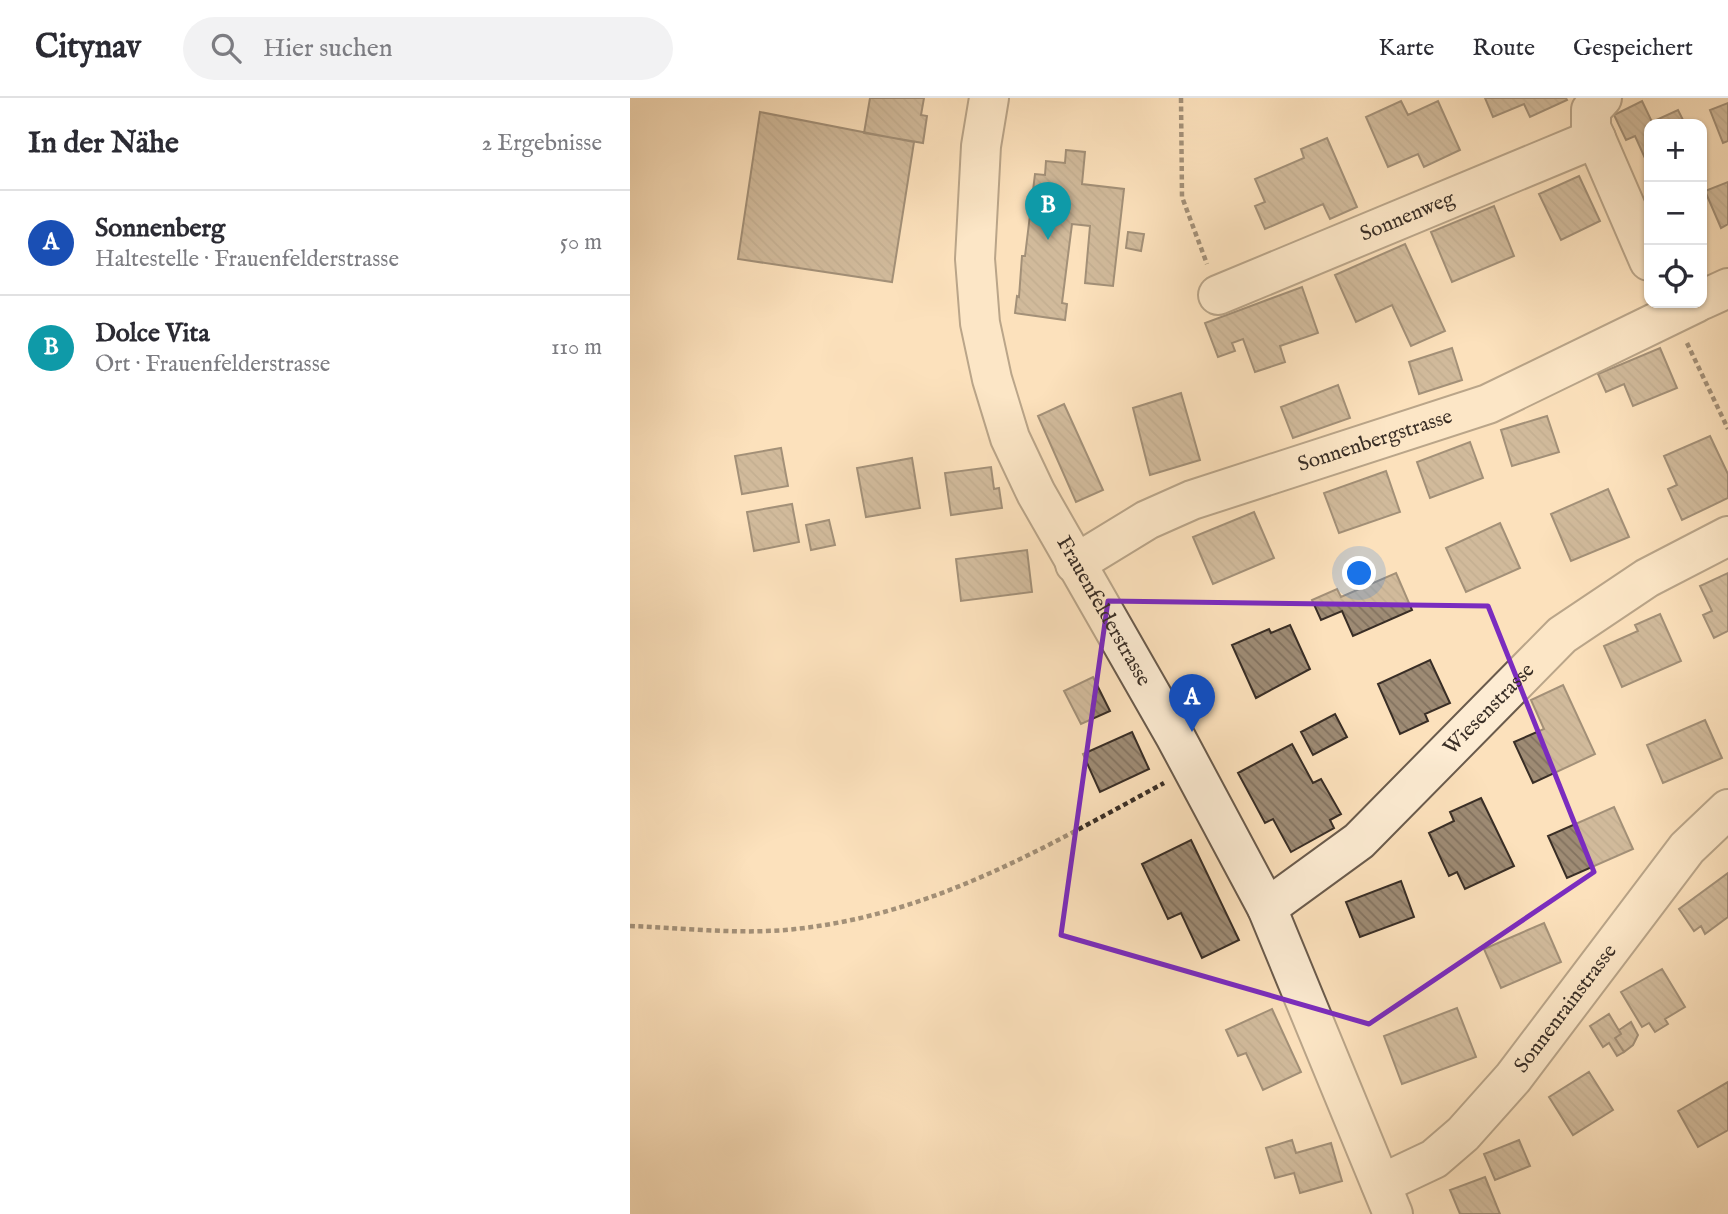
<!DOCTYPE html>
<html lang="de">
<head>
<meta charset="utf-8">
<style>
  :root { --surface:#fff; --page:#f2f2f3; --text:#2b2b33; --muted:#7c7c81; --line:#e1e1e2; --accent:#d93025 }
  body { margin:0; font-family:"IM FELL English",serif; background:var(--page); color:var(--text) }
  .controls { position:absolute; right:21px; top:21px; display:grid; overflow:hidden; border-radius:14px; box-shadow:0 2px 5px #0004 }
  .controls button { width:63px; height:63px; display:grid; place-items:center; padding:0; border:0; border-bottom:2px solid var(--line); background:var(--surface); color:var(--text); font:35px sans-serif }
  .you { position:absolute; left:730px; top:476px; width:24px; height:24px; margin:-18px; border:5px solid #fff; border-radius:50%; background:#1a73e8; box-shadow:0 0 0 10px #1a73e833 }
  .badge { display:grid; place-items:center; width:46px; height:46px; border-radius:50%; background:var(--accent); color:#fff; font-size:23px; font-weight:700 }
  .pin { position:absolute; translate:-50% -58px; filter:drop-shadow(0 2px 4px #0008) }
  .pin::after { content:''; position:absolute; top:37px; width:24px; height:21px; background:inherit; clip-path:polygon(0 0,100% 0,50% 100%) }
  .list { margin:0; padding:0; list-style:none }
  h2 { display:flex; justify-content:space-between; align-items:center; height:91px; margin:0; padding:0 28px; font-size:30px }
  h2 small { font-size:23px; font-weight:400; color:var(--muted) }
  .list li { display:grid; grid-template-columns:46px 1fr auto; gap:21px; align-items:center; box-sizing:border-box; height:105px; padding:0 28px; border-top:2px solid var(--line) }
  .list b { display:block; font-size:26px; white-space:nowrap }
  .list p { margin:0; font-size:23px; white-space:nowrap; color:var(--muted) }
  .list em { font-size:23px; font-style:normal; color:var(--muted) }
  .icon { flex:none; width:38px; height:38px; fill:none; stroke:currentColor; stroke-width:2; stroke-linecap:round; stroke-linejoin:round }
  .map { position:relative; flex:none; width:1098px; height:1116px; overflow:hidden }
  header { display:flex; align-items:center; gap:42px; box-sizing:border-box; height:98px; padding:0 35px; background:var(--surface); border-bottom:2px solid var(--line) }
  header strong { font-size:33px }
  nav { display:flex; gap:38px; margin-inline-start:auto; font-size:24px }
  .search { width:490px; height:63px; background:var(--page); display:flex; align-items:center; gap:18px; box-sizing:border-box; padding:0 24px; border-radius:38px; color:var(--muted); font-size:26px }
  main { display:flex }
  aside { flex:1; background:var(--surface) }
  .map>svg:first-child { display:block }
  .building { fill:url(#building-back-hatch); stroke:#392e26; stroke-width:2 }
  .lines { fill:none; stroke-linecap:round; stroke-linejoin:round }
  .minor-casing { stroke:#6a5b4c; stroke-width:42 }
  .path { stroke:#392e26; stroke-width:4.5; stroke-dasharray:5 3.5; stroke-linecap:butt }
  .minor { stroke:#fdecd3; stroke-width:38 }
  .marked { fill:none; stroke:#7b2cbf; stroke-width:5; stroke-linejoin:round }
  .labels { text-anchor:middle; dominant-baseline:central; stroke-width:6; stroke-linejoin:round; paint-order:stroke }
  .street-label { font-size:21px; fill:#392e26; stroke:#fdecd3 }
</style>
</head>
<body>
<header>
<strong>Citynav</strong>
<div class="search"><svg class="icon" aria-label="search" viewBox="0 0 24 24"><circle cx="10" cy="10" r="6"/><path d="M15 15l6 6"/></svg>Hier suchen</div>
<nav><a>Karte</a><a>Route</a><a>Gespeichert</a></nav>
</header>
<main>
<aside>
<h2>In der Nähe<small>2 Ergebnisse</small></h2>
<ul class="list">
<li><span class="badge" style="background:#1a4fb4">A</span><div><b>Sonnenberg</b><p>Haltestelle · Frauenfelderstrasse</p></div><em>50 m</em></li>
<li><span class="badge" style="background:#0f9aa8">B</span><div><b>Dolce Vita</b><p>Ort · Frauenfelderstrasse</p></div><em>110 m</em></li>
</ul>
</aside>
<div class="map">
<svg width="1098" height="1116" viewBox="0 0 1098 1116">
  <defs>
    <pattern id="building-back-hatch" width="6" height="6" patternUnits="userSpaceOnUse" patternTransform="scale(1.75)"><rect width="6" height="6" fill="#9e8b74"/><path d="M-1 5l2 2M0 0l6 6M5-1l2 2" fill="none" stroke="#82725f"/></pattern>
  </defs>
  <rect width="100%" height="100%" fill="#fce1bc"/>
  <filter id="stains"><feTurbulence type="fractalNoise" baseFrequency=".00286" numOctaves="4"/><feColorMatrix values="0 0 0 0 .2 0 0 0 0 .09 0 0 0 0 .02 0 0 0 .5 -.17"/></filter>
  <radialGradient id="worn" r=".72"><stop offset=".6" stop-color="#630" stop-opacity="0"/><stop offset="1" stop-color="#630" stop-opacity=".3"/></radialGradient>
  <!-- building -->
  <path class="building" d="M240 0H294L291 17 297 18 293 45 234 35Z
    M855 0H936L937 2 900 19 894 6 863 19Z
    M771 3 778 17 808 3 830 52 794 69 788 56 758 69 736 19Z
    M1012 3 1022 24 1048 12 1055 26H1019V69L1005 38 996 42 984 17Z
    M1098 5V43L1093 45 1080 12Z
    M130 14 284 44 262 184 108 161Z
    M697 40 727 109 700 121 693 106 635 131 625 108 635 104 625 81 674 60 671 51Z
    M436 52 455 54 452 86 494 91 483 188 455 185 460 128 442 126 432 205 437 206 435 222 385 215 387 198 389 199 392 158H395L405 76 415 77 416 63 435 65Z
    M949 78 970 123 931 142 909 96Z
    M1098 84V126L1091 130 1075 93Z
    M864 108 884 158 822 184 801 134Z
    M498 134 514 136 511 153 496 150Z
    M775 146 815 233 781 248 762 207 726 224 705 177Z
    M672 189 688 235 650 248 655 264 625 274 613 241 602 245 605 253 588 259 575 225Z
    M822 250 832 282 789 296 779 264Z
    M1030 250 1047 290 1003 308 994 286 976 294 968 276Z
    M708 287 720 320 663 340 651 309Z
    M551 295 570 362 520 377 503 310Z
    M434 306 473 392 446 404 408 318Z
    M917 318 929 354 882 368 871 332Z
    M1080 338 1098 376V400L1052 422 1038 391 1047 387 1034 358Z
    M840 344 853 380 800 400 787 364Z
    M151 350 158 388 112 396 105 358Z
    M282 360 290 410 236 419 227 370Z
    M361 369 364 391 369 390 372 410 321 417 315 375Z
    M756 373 770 414 709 435 694 395Z
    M978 391 999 439 941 463 921 416Z
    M162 406 169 444 124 453 117 414Z
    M624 414 644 460 583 486 563 439Z
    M199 422 205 447 181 452 176 427Z
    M870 425 890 470 836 494 816 450Z
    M397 452 402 494 331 503 326 461Z
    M766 475 782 512 723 538 712 513 691 522 682 502 707 491 711 499Z
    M1098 475V533L1084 540 1073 517 1082 513 1070 488Z
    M1030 516 1051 563 992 589 974 548 1008 533 1005 527Z
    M660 527 680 571 626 600 602 547 639 531 641 535Z
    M800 562 820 605 795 616 798 623 770 636 748 586Z
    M463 579 480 613 451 626 434 593Z
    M933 587 965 656 903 685 884 644 914 631 901 602Z
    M705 616 717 639 683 657 671 634Z
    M1075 622 1092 660 1033 685 1017 647Z
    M502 634 519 671 470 694 453 656Z
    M662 646 683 685 691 681 711 716 700 722 704 730 661 754 643 721 635 725 608 675Z
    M851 700 884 768 835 791 827 774 819 778 799 735 824 723 820 714Z
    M984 709 1003 751 937 780 918 738Z
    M561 742 609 842 572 860 551 815 538 821 512 766Z
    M1098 775V819L1075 836 1071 828 1064 833 1049 811Z
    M771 783 784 819 730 839 716 804Z
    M914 825 931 864 871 890 854 851Z
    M1032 871 1055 909 1035 921 1038 926 1025 934 1019 925 1012 929 991 894Z
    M827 910 846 959 772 986 754 938Z
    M642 911 671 974 633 992 616 955 608 958 596 932Z
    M979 916 991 936 985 940 994 954 987 958 979 945 973 949 960 928Z
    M1001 924 1008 937 1003 947 994 954 985 940 991 936 989 932Z
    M959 974 983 1012 943 1037 919 999Z
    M1098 984V1032L1068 1049 1048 1013Z
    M662 1042 666 1055 701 1045 712 1083 670 1095 664 1075 645 1080 636 1050Z
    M889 1042 900 1068 865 1082 854 1056Z
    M855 1079 870 1116H830L820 1092Z"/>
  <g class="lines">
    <defs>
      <g id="minor">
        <path id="s1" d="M359 0 351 48 345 161 350 225 362 281 380 340 406 395 545 638 637 810 763 1116"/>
        <path d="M972 0 961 12V29L1019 163"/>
        <path id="s2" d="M588 197 966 40"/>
        <path d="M1072 202 1098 190"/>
        <path id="s3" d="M445 466 517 422 562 402 858 306 1066 205"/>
        <path id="s4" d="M637 810 729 743 932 537 1017 480 1098 438"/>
        <path id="s5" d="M751 1086 804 1061 833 1036 883 980 1057 750 1098 711"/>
      </g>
    </defs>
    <!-- minor casing -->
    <use href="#minor" class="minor-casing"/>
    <!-- path -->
    <path class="path" d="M551 0 552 99 577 166
      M1057 245 1098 331
      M0 828C54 830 111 837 165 831 301 817 416 749 534 685"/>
    <!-- minor -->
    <use href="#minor" class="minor"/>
  </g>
  <!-- marked area -->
  <path d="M0 0H1098V1116H0ZM478 503 858 508 964 774 739 926 431 837Z" fill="#fce1bc" fill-opacity=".55" fill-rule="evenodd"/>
  <path class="marked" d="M478 503 858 508 964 774 739 926 431 837Z"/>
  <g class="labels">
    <!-- street labels -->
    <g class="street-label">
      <text stroke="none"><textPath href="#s2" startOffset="205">Sonnenweg</textPath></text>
      <text stroke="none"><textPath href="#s3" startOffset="326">Sonnenbergstrasse</textPath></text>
      <text stroke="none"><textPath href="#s1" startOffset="542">Frauenfelderstrasse</textPath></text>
      <text stroke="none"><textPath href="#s4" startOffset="299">Wiesenstrasse</textPath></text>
      <text stroke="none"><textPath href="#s5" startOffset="259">Sonnenrainstrasse</textPath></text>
    </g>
  </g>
  <rect width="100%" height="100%" filter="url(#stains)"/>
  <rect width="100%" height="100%" fill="url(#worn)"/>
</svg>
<div class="controls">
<button>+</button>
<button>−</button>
<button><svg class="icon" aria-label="locate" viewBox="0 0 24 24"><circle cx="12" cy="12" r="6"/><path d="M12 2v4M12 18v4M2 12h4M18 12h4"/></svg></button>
</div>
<div class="you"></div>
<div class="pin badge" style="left:562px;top:634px;background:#1a4fb4">A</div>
<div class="pin badge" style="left:418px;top:142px;background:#0f9aa8">B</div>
</div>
</main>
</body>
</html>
